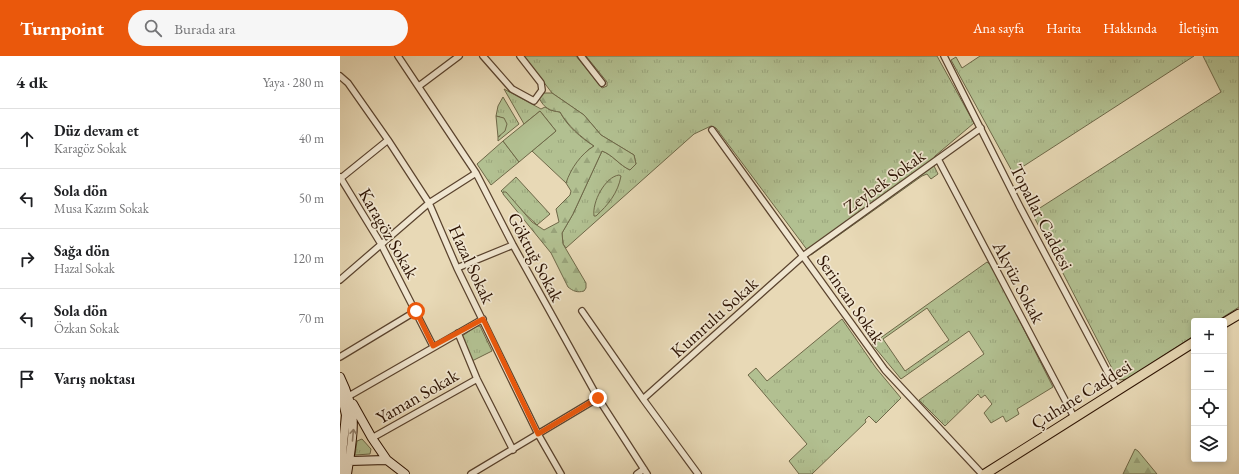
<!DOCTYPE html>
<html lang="tr">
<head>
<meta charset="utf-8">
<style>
  :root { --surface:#fff; --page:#f6f6f6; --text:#202124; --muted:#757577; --line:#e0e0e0; --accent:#ea580c }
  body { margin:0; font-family:"EB Garamond",serif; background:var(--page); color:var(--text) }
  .controls { position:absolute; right:12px; bottom:12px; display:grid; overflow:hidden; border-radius:4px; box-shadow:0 2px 6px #0003 }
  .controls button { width:36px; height:36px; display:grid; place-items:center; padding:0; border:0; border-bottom:1px solid var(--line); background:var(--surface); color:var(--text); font:20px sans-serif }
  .stop { position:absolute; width:12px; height:12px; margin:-9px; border:3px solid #ea580c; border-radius:50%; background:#fff }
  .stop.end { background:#ea580c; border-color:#fff; box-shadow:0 1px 4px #0008 }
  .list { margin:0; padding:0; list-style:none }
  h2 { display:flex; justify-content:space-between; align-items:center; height:52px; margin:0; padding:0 16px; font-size:17px }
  h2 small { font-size:13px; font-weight:400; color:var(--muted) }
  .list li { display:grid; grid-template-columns:26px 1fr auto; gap:12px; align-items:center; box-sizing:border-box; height:60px; padding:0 16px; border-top:1px solid var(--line) }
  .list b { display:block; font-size:15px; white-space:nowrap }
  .list p { margin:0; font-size:13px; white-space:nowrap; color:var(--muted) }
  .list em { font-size:13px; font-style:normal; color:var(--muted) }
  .icon { flex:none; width:22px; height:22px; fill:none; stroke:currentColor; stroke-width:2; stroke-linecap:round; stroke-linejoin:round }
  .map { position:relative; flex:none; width:899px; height:418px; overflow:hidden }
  header { display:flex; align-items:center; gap:24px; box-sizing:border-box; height:56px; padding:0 20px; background:var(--accent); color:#fff }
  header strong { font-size:19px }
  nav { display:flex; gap:22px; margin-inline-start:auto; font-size:14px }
  .search { width:280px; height:36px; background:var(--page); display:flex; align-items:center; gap:10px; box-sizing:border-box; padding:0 14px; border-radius:22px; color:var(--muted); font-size:15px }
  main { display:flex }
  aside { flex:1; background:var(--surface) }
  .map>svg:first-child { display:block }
  .grass { fill:url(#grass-tufts); stroke:#6e6848; fill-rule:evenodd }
  .forest { fill:url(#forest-firs); stroke:#6e6848 }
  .park { fill:#b2c091; stroke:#6e6848 }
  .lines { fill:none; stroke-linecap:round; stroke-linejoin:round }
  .street-casing { stroke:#5a432e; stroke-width:8 }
  .secondary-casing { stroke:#2b1100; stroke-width:10 }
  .primary-casing { stroke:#2b1100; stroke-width:11 }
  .street { stroke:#f0e6d0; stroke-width:5.5 }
  .secondary { stroke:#f0e6d0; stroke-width:8 }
  .primary { stroke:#e8d9b6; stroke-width:9 }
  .oneway { stroke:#978672 }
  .route { stroke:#ea580c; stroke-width:5 }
  .labels { text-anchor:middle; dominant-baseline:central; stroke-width:3.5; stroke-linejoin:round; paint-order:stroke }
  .street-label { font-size:18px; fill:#2b1100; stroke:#f0e6d0 }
</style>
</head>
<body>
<header>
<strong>Turnpoint</strong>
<div class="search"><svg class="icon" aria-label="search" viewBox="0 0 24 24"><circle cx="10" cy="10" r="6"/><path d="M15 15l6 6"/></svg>Burada ara</div>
<nav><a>Ana sayfa</a><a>Harita</a><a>Hakkında</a><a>İletişim</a></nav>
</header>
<main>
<aside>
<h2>4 dk<small>Yaya · 280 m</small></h2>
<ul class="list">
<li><svg class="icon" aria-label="ahead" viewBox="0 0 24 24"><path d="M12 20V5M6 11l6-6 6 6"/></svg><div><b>Düz devam et</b><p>Karagöz Sokak</p></div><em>40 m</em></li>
<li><svg class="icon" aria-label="left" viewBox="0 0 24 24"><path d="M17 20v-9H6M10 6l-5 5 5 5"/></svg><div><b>Sola dön</b><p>Musa Kazım Sokak</p></div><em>50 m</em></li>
<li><svg class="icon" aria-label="right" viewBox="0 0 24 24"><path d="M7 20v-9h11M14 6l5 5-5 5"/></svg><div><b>Sağa dön</b><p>Hazal Sokak</p></div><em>120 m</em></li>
<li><svg class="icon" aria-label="left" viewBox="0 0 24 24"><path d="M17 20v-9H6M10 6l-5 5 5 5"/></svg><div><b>Sola dön</b><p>Özkan Sokak</p></div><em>70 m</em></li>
<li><svg class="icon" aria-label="arrive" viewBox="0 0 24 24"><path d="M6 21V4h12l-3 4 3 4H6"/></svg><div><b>Varış noktası</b></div></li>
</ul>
</aside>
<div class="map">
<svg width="899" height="418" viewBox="0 0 899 418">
  <defs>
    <pattern id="grass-tufts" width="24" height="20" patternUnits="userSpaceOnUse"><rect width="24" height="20" fill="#b2c091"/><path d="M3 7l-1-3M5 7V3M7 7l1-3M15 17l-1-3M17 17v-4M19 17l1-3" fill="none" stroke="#99a47b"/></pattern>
    <pattern id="forest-firs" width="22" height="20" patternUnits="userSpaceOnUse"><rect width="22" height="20" fill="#b2c091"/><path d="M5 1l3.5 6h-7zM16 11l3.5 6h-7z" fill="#99a47b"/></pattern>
  </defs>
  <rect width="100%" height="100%" fill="#e8d9b6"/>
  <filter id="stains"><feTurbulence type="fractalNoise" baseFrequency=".005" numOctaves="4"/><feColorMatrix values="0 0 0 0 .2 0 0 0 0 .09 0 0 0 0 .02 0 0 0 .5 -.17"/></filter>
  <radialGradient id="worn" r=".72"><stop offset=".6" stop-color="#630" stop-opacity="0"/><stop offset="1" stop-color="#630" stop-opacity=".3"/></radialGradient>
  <!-- grass -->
  <path class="grass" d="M184 0H236L262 32 267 30V26L246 0H597L634 67 595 100 593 108 598 118 591 123 587 118 582 120 471 199 376 72 371 70 354 78 226 192 223 188 222 177 233 158 262 95C273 99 279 109 290 114L296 108 294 99 261 79 244 59 212 37Z
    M640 0H854L673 117 611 4 616 1 622 12Z
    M863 0H899V251L877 265H854V280L787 323 780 324 777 322 692 157 881 36Z
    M164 33 201 53 205 51 210 54 220 56C227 70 241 82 254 90L248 94 226 127 192 95 216 75 200 55 184 68Z
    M163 41 179 68 158 85V81L160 80V61L156 60 158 50Z
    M163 85 179 106 151 129 137 108Z
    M176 121 210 158 197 169 161 135Z
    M647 206 652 210 713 331 677 353 679 358 666 366 663 360 651 367 644 357 652 348 645 339 641 342 638 338 605 370 579 344 644 298 629 275 561 323 532 288ZM587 252 609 284 565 315 543 283Z
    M502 263 536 312 561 342 536 367 529 360 525 364 526 366 472 418H459L449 405 467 388 408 319 416 312 427 325Z
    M137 270H140L152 295 132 305 122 280Z
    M22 383 31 393 30 398 15 399 17 385Z"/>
  <!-- forest -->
  <path class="forest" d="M204 37H212L244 59 261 79 294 99 296 108 290 114C279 109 273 99 262 95L233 158 222 177 223 188 246 227V232L244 235C237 237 233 235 228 231L211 197 163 138V136H166L192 166 204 174 219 166 216 153 230 139 231 135 226 127C231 112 241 98 254 90 241 81 228 70 220 56 210 55 204 52 199 42Z
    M279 119 281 120C278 137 268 149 256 160H254C252 146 265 121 279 119Z
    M795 393 798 395 817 418H783Z"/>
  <!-- park -->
  <path class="park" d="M200 55 216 75 179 106 163 85Z
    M156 60 164 62 167 68 165 75 158 81Z"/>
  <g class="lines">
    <defs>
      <path id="street" d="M58 0 136 117 173 189 258 342 307 418
        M143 0 172 33 194 45 202 34 201 27 180 0
        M241 0 262 27
        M604 0 680 151 777 334
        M0 20 8 27 48 84 89 147 117 212 198 378 221 418
        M79 30 119 0
        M372 74 545 314 642 418
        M598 103 734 361
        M0 121 41 188 93 290
        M1 122 48 84
        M117 212 173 189
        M0 224 89 147 136 117
        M242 255 303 343 358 418
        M118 277 137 323 173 394
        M0 301 76 255
        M6 338 9 340 143 263
        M303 343 463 200 641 72
        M32 382 137 323
        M131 418 258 342
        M297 418 304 413"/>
      <path id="secondary" d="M0 321C19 360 13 378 7 418
        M0 333 6 359 0 417
        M13 348 32 382 47 404 65 418
        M9 405 47 404"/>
      <path id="primary" d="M884 267 899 258
        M645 418 854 286"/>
    </defs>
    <!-- street casing -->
    <use href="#street" class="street-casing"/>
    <!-- secondary casing -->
    <use href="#secondary" class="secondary-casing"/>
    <!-- primary casing -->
    <use href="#primary" class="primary-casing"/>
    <!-- street -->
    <use href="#street" class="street"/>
    <!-- secondary -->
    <use href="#secondary" class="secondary"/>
    <!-- primary -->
    <use href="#primary" class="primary"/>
  </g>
  <!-- one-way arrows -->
  <defs><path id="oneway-shaft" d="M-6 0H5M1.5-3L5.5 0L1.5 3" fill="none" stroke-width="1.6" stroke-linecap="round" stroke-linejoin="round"/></defs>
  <use class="oneway" href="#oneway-shaft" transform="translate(13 379) rotate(-85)"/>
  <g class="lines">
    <!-- route -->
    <path class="route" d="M76 255 93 290 143 263 198 378 258 342"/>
  </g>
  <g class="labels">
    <!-- street labels -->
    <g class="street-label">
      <text transform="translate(544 125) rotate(-36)">Zeybek Sokak</text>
      <text transform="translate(702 161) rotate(63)">Topallar Caddesi</text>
      <text transform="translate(49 177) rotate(60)">Karagöz Sokak</text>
      <text transform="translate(196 201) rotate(62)">Göktuğ Sokak</text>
      <text transform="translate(132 208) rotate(65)">Hazal Sokak</text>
      <text transform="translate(679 226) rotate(62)">Akyüz Sokak</text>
      <text transform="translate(511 243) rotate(55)">Serincan Sokak</text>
      <text transform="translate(374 261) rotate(-42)">Kumrulu Sokak</text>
      <text transform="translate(741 338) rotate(-32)">Çuhane Caddesi</text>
      <text transform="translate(77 340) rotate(-30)">Yaman Sokak</text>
    </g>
  </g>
  <rect width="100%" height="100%" filter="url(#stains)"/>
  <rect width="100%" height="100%" fill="url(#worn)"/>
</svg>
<div class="controls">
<button>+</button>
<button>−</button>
<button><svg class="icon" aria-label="locate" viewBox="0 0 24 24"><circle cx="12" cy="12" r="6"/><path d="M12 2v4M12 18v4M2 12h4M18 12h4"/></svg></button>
<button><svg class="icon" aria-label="layers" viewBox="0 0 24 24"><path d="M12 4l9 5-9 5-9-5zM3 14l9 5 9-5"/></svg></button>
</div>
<div class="stop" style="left:76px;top:255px"></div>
<div class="stop end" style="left:258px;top:342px"></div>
</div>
</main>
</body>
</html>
